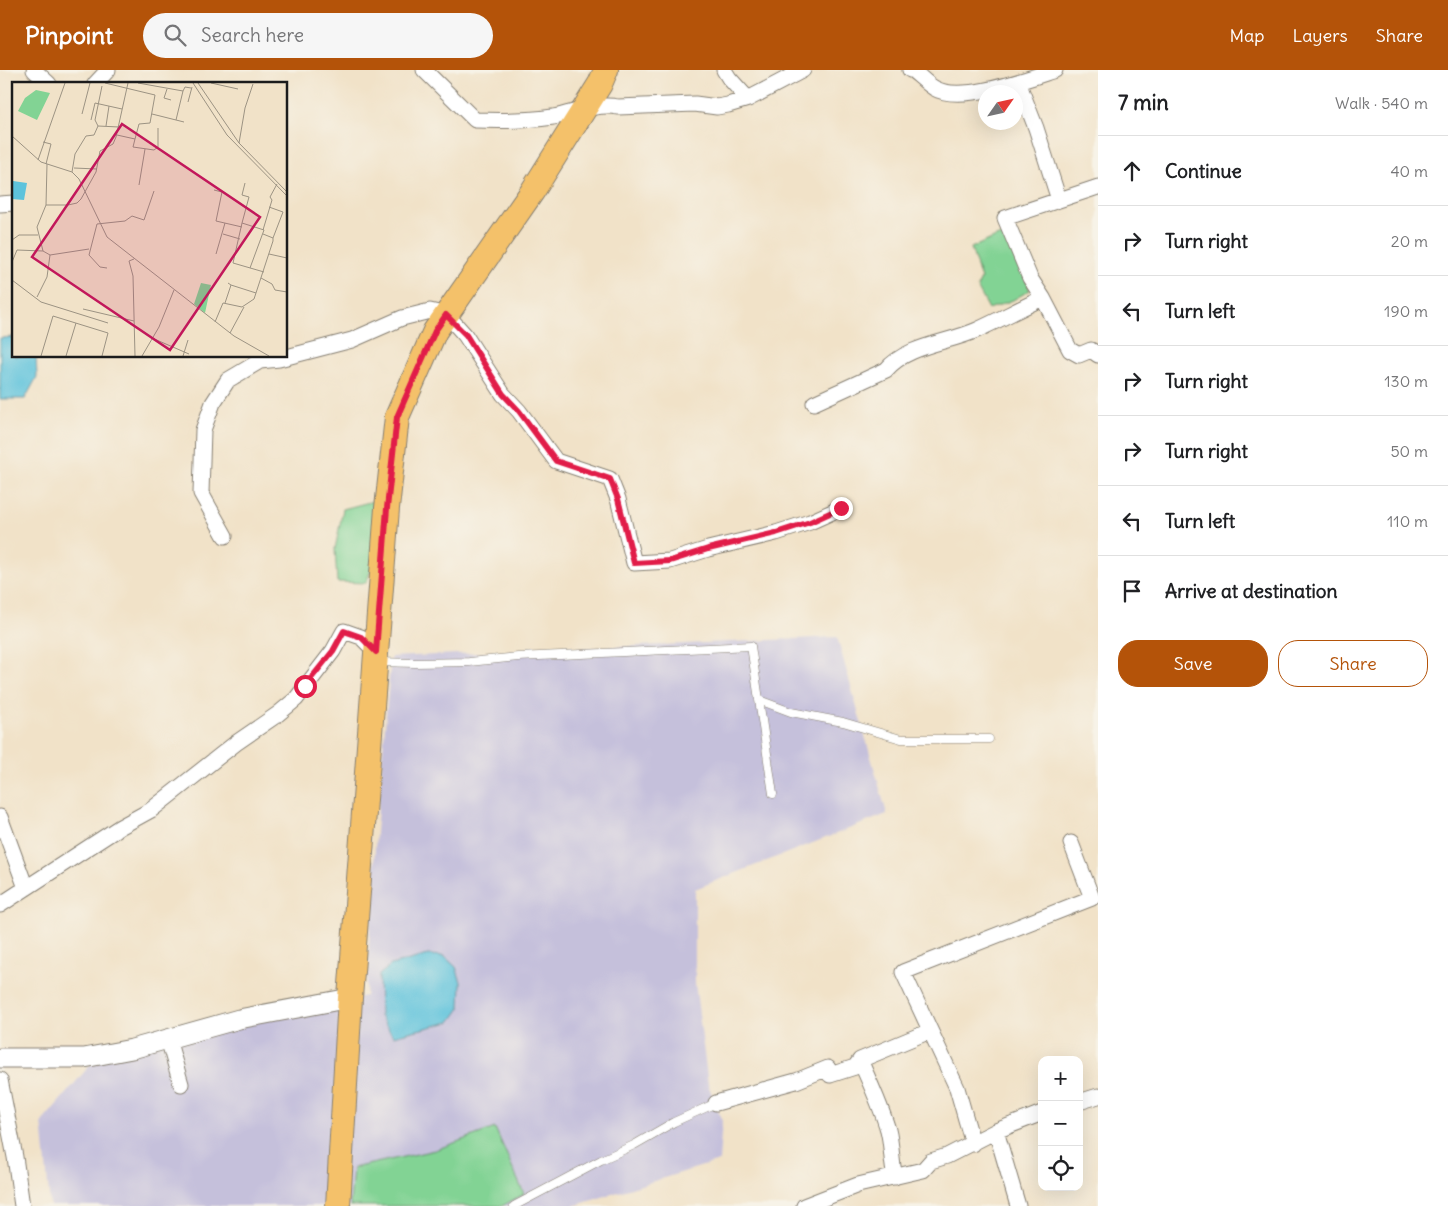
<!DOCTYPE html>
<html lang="en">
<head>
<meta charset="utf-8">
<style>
  :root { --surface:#fff; --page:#f6f6f6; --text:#202124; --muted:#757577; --line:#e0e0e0; --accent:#b45309 }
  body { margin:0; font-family:Delius,sans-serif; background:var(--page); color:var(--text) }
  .controls { position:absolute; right:15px; bottom:15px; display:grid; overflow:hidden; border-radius:10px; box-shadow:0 5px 20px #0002 }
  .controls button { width:45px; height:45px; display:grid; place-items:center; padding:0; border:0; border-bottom:1px solid var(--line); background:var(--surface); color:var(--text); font:25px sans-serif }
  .compass { position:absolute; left:978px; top:15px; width:45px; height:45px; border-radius:50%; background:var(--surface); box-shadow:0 5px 20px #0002; rotate:56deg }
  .stop { position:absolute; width:15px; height:15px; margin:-11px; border:4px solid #e11d48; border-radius:50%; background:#fff }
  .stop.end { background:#e11d48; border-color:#fff; box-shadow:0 1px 5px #0008 }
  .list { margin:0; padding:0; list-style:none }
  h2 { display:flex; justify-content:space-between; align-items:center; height:65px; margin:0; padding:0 20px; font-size:21px }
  h2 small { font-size:16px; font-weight:400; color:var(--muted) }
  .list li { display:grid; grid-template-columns:32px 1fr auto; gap:15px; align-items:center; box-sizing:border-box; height:70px; padding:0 20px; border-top:1px solid var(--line) }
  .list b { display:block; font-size:19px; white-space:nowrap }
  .list em { font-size:16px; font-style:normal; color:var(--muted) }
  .actions { display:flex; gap:10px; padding:15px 20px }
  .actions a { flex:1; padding:11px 0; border:1px solid var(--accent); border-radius:20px; text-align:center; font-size:18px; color:var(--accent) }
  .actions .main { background:var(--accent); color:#fff }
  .icon { flex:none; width:28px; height:28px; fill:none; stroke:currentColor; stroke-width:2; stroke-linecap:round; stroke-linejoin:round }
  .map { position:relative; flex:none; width:1098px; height:1136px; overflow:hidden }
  header { display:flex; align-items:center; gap:30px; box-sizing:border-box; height:70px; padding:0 25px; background:var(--accent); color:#fff }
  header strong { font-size:24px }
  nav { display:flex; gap:28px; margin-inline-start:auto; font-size:18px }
  .search { width:350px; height:45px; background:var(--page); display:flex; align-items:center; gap:12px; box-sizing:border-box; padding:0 18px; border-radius:28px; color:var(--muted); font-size:19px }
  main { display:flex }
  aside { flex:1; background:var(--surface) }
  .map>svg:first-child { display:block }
  .industrial { fill:#c5c0db }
  .green { fill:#82d394; stroke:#4f7858 }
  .water { fill:#5ec3dc; stroke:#3d707c }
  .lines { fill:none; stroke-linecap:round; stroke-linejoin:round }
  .service-casing { stroke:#867f72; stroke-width:9 }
  .minor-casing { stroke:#867f72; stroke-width:17 }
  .tertiary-casing { stroke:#867f72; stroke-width:21 }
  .primary-casing { stroke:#867f72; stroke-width:26 }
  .service { stroke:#fff; stroke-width:8 }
  .minor { stroke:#fff; stroke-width:15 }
  .tertiary { stroke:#fff; stroke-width:19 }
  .primary { stroke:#f4c16a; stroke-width:24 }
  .route { stroke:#e11d48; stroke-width:6 }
  .inset-road { fill:none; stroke:#9c9383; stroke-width:1 }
  .view { fill:#c2185b; fill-opacity:0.15; stroke:#c2185b; stroke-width:2.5 }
  .inset-edge { fill:none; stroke:#1c1c1c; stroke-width:2.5 }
</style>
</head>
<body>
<header>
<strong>Pinpoint</strong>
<div class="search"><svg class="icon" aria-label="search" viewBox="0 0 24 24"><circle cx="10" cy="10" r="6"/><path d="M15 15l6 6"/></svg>Search here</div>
<nav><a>Map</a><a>Layers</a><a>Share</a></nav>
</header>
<main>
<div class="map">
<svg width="1098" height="1136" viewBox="0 0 1098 1136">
  <rect width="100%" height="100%" fill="#f7f3e8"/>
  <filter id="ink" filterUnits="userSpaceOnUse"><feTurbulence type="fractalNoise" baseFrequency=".02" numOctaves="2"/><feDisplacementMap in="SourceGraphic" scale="10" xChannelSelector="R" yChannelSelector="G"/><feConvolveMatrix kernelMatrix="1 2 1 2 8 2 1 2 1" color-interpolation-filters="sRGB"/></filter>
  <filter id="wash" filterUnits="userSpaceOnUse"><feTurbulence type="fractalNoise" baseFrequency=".0096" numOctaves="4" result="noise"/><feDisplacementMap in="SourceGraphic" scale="20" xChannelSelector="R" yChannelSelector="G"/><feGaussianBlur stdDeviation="1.12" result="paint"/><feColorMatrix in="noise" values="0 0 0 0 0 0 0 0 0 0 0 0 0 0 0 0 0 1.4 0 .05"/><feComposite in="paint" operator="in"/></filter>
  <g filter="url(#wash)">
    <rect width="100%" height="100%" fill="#f1e2c8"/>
    <!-- industrial -->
    <path class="industrial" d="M837 567 887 744 695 819V913L708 1014 722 1051 719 1091 573 1136H50L42 1052 91 994 191 961 366 926 376 762 391 587Z"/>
    <!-- green -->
    <path class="green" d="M1003 164 1016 185 1030 220 1013 230 989 239 977 217 981 209 971 178Z
      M377 430 379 480 366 513 337 512 335 479 343 439Z
      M495 1058 524 1124 502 1136H350L353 1098 435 1080Z"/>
    <!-- water -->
    <path class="water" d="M14 267V286H36L37 307 25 329H0V268Z
      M428 885 444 886 456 897 461 912 460 938 450 952 393 966 380 946 379 905 391 895Z"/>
  </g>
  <g filter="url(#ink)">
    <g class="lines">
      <defs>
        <path id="service" d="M377 592 415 593 469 592 518 587 751 576 773 724
          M759 630 791 642 843 652 901 669H989
          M514 1136 601 1090 634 1075 674 1052 716 1033"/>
        <path id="minor" d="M34 0 49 14
          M424 0 475 50C501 51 526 51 553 47 575 43 595 33 618 37L695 34 717 37 728 35 748 29 803 0
          M724 0 729 8 748 29
          M910 0 913 1C920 6 927 14 934 18 960 34 1027 9 1055 0
          M1018 12 1036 58 1059 130 1005 148 1030 208 1043 228 1070 280 1079 285 1091 280 1098 285
          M95 14 108 0
          M1059 130 1098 117
          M0 134 14 133
          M814 333 886 300C907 275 948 273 977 260 999 250 1021 238 1043 228
          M225 466 201 423 203 360 213 333 228 310 260 291 279 289 352 270 402 248 430 241 447 245 465 265 503 324 519 341 556 391 610 409 618 429 634 493 670 491 708 479 776 463 810 452 841 438
          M0 747 26 818
          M0 835 120 757 151 740 236 673 278 644 296 629 333 581 344 561 361 567 376 582
          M168 969 181 1014
          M860 990C870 1013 881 1036 888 1060 892 1075 891 1091 895 1107
          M0 1010 15 1087 22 1136
          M1079 1032 1098 1026
          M716 1033 796 1011 828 998 830 1005 855 997 860 990 930 961
          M996 1061 1042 1043
          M973 1074 957 1018 903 902 1092 828 1071 773
          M804 1136 858 1115 923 1100 931 1091 947 1086 996 1061 1018 1136"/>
        <path id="tertiary" d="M0 988H84L132 979 239 949 350 928"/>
        <path id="primary" d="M338 1136 350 928 387 438 397 347 435 261 532 122 600 14 606 0"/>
      </defs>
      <!-- service casing -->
      <use href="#service" class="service-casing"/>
      <!-- minor casing -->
      <use href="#minor" class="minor-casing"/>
      <!-- tertiary casing -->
      <use href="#tertiary" class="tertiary-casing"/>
      <!-- primary casing -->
      <use href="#primary" class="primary-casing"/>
      <!-- service -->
      <use href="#service" class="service"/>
      <!-- minor -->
      <use href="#minor" class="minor"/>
      <!-- tertiary -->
      <use href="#tertiary" class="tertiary"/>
      <!-- primary -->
      <use href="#primary" class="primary"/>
    </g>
  </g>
  <g class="lines" filter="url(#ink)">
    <!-- route -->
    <path class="route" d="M305 616 333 581 344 561 361 567 376 582 387 438 397 347 435 261 446 245 466 265 503 324 519 341 556 391 610 409 618 429 634 493 670 491 708 479 776 463 810 452 841 438"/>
  </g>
  <!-- overview -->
  <g transform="translate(12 12)">
    <rect width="275" height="275" fill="#f1e2c8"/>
    <path d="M24 8 38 11 25 38 6 29 13 16ZM189 201 199 203 193 231 182 222Z" fill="#82d394"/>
    <path d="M1 99 15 101 12 118 0 117Z" fill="#5ec3dc"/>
    <path class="inset-road" d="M93 1 143 13 138 41 127 42 123 57M126 1 171 9 173 5 179 6M181 1 215 53 275 114M186 1 227 61 275 110M199 1 226 7M155 7 152 16 159 18M176 20 180 5M70 32 78 1M140 32 172 40M79 38 83 21 110 27M164 38 171 9M86 44 83 38 90 4M94 44 97 24M105 53 123 57 121 65 142 68 146 65V46M0 54 29 80 60 90 67 97 95 155 222 254 257 274M31 60 39 62 34 82M227 61 233 26 241 2M26 78 53 1M62 86 85 87M60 90 63 72 74 54 82 53 86 44 107 45M127 103 133 67M202 108 210 110 204 139 230 145M34 123H56L65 121 69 117 84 90 88 69 101 62 104 55 116 1M257 125 271 130 261 156M230 141 237 115 230 113 233 101M251 148 260 118 258 115 265 102M211 152 228 157M0 158 7 153H26M31 169 25 145 34 123 35 82M204 172 213 141M257 172 275 176M122 177 117 179 121 194 123 274M0 180 5 168 31 169 38 173 77 167M95 186 88 185 77 173 85 142 113 139 120 134 132 138 142 109M238 186 252 148 230 141 221 181 252 190M249 196 260 202 263 208 275 210M0 198 29 220 96 241M219 203 244 211M25 215 35 195 38 173M213 221 219 203 216 201M71 227 122 239M203 240 211 221 230 225 242 217 261 159V156L251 152M218 251 232 225M140 256 177 272M29 274 41 234 96 251 90 274M54 274 64 241M130 274 147 245 162 208M171 274 176 258"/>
    <path class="view" d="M110 42 248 135 158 268 20 175Z"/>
    <rect width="275" height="275" class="inset-edge"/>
  </g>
</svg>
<div class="controls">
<button>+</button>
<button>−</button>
<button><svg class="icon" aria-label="locate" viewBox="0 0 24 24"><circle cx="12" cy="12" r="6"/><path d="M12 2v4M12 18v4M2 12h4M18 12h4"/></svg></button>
</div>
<svg class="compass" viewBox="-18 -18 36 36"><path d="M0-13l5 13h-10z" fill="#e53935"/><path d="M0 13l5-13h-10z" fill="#757577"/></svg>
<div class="stop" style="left:305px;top:616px"></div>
<div class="stop end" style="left:841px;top:438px"></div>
</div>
<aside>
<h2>7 min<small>Walk · 540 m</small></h2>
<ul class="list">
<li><svg class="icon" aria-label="ahead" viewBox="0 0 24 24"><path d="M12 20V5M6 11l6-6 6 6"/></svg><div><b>Continue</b></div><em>40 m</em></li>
<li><svg class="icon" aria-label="right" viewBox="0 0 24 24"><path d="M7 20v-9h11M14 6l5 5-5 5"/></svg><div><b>Turn right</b></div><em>20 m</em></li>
<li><svg class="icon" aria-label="left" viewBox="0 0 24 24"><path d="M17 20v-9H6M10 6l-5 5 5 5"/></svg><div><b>Turn left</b></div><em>190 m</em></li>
<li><svg class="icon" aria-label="right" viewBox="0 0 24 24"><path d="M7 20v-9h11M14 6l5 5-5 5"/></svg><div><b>Turn right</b></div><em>130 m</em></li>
<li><svg class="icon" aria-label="right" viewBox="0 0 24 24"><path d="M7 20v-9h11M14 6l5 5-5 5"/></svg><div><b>Turn right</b></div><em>50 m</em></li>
<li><svg class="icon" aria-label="left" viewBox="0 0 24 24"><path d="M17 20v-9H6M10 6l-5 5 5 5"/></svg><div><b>Turn left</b></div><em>110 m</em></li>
<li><svg class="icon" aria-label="arrive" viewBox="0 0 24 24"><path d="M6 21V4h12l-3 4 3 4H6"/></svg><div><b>Arrive at destination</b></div></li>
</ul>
<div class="actions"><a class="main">Save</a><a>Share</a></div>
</aside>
</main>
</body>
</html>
